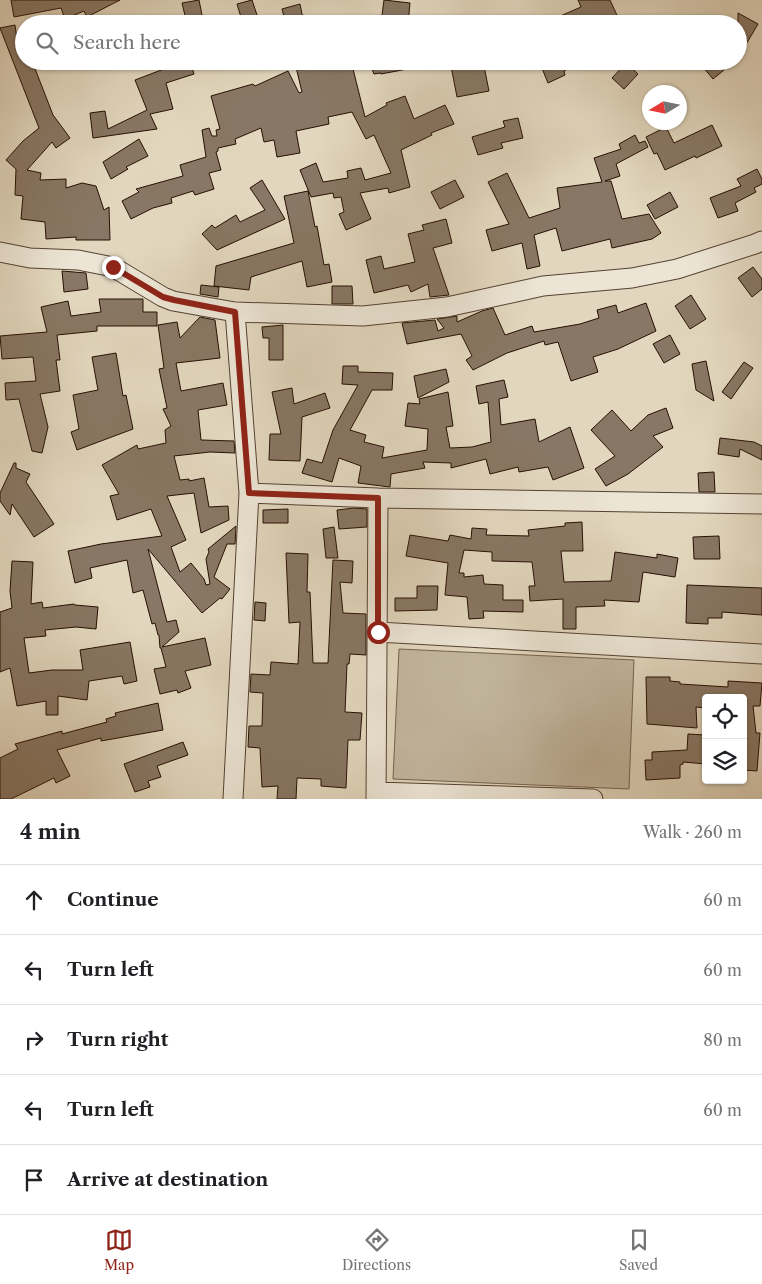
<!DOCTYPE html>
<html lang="en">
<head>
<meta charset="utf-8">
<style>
  :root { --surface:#fff; --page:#f2f2f2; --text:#202124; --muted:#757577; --line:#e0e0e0; --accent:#8f2418 }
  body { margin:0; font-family:"Libre Caslon Text",serif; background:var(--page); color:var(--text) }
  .controls { position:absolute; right:15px; bottom:15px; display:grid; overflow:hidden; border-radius:5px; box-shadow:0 1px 4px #0004 }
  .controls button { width:45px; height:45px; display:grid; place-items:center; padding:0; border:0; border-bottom:1px solid var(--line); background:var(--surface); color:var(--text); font:25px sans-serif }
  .compass { position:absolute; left:642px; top:85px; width:45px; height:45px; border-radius:50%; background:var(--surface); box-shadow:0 1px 4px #0004; rotate:260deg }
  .stop { position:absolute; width:15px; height:15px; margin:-11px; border:4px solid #8f2418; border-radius:50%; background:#fff }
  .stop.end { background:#8f2418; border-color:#fff; box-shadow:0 1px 5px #0008 }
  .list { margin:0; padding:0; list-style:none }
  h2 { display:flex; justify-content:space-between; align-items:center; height:65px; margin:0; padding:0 20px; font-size:21px }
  h2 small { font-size:16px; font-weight:400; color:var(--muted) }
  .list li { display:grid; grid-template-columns:32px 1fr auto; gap:15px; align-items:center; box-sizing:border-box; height:70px; padding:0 20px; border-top:1px solid var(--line) }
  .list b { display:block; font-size:19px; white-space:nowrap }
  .list em { font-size:16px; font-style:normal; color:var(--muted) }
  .icon { flex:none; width:28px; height:28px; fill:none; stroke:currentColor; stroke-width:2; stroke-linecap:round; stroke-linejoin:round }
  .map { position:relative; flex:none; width:762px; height:799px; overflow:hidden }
  .search { position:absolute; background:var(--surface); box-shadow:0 1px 4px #0004; left:15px; right:15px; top:15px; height:55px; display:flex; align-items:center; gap:12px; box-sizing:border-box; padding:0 18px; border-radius:28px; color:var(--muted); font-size:19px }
  .sheet { height:415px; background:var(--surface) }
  nav { display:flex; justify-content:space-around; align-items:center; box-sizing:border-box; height:70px; border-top:1px solid var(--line); background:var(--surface); font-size:14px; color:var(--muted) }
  nav a { display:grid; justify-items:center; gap:2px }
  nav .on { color:var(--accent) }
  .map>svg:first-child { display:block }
  .green { fill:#c2b59e; stroke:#746250 }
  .building { fill:#887764; stroke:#261003 }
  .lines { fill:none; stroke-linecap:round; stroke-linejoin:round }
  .minor-casing { stroke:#554232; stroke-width:21 }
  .minor { stroke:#ece5d5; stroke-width:19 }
  .route { stroke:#8f2418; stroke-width:6 }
</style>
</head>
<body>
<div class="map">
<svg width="762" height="799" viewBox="0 0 762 799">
  <rect width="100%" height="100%" fill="#e2d7be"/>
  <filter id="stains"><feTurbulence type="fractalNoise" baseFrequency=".004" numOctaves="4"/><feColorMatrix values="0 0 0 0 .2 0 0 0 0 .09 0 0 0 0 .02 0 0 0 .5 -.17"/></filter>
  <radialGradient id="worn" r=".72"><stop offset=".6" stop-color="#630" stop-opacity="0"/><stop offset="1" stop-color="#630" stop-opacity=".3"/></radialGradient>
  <!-- green -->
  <path class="green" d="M399 649 634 660 629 789 393 779Z"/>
  <!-- building -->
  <path class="building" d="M11 0H120L87 17 84 11 65 19 61 8 14 17Z
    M199 0 203 20 187 24 182 3Z
    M252 0 260 24H243L237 4Z
    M384 0 410 3 408 24 381 23Z
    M578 0H610L621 24H542L581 7Z
    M300 4 304 24H286L282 9Z
    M738 13 758 24 738 58Z
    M15 25 18 47 24 48V61H32L53 115 70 138 56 148 52 142 27 170 41 173 40 180 66 179V188L82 183 96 186 104 210 109 207 110 240H76V237L46 239 45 222 21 219 23 196 15 195 16 169 6 160 23 141 39 128 0 28Z
    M167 61H190L194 74 166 83 173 109 150 114 157 129 93 138 90 113 105 111 108 129 147 110 135 80 169 67Z
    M334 61H351L365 117 387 105 386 103 405 96 414 119 445 105 454 124 431 133 432 135 401 150 410 187 389 193 388 188 360 193 371 219 346 230 339 214 344 212 341 197 334 198 333 193 311 197 300 170 316 163 323 182 348 178 347 171 361 168 365 180 391 173 374 135 366 139 352 112 328 117 329 124 296 131 300 153 277 157 274 140 264 142 261 128 235 139 236 144 218 148V151L216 152 221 170 209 173 214 189 195 195 193 191 171 198 172 203 153 208 131 219 122 201 139 192 136 189 183 176 180 165 206 157 202 130 209 128 212 136H217L216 130 220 129 211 96 253 84 255 86 288 71 299 93 302 92 296 67 318 62V64Z
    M369 61H417L418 67 381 74V73L374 74Z
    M450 61H483L489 91 457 97Z
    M539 61H581L564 71 565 75 548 83Z
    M698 61H717L724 70 713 79Z
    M626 63 638 74 624 89 612 78Z
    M518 118 523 138 501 143 503 148 478 155 472 137 505 127 503 121Z
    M712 125 722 146 696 158 695 156 665 170 657 153 654 154 646 137 666 127 674 143Z
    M635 135 639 143 645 141 648 147 616 164 620 176 605 181H611L622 219 649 214 661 233 652 239 612 248 610 239 562 251 556 228 534 235 540 266 527 269 522 243 492 251 486 230 509 224 488 182 507 173 529 218 560 208 557 188 602 182 594 158 621 149 619 144Z
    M139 139 148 156 126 167 128 169 111 179 103 162Z
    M757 169 762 179V184L754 188 756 192 735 203 738 211 718 218 710 198 741 186 737 179Z
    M262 180 285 219 217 250 202 234 212 225 215 228 236 215 240 222 265 210 250 188Z
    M455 180 464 197 440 209 431 192Z
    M308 191 315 227 317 226 324 265 329 264 332 282 307 287 302 261 251 277 249 290 214 286 216 266 294 243 284 196Z
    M670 192 678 207 655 219 647 205Z
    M446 219 452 243 433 248 449 295 430 297 428 284 411 292 408 285 374 293 366 260 381 256 384 269 415 262 408 234 424 230 422 225Z
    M753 267 762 279V289L752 297 738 278Z
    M62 271 86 273 88 289 64 292Z
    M201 285 219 287 218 297 200 294Z
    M332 286H352L353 304H332Z
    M691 295 706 319 690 329 675 306Z
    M99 299H143V312H157V326H97V331L57 335 60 360H56L60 391 40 394 48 427 42 453 32 451 19 399 6 400 5 383 36 381 33 357 2 359 0 336 47 332 41 307 68 301 71 316 101 312Z
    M646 303 656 331 618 349 593 357 598 372 571 381 558 342 545 345 544 341 507 353 473 370 466 360 472 356 461 334 407 344 402 323 435 320 438 331 444 328 437 319 457 316V322L482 311 493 308 505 335 532 326 534 332 580 324 599 318 597 310 616 305 618 313Z
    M200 317 215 320 220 358 176 363 181 391 223 383 227 405 198 410 201 440 234 441 235 453 210 452 174 456 180 480 189 479V481L204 478 209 507 228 506 229 520 201 533 194 493 167 496 186 540 171 547 180 572 191 563 204 579 206 585 210 584 206 559 209 552 208 549 236 526 235 544H227L214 577 230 589 222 599 220 598 202 613 148 549 167 622 176 620 179 632 162 647 205 638 211 665 185 671 191 688 178 693 177 690 160 694 154 669 166 667 161 648H160L159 635H158L155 623 152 624 143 590 133 593 127 560 90 568 92 578 75 583 68 551 101 544 162 536 151 509 117 520 110 496 119 494 102 465 137 445 138 449 166 443 165 430 171 426 163 409 167 408 159 369 164 368 158 325 177 322 180 338Z
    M283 325V360H269V338H263L262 327Z
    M670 335 680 354 664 363 653 344Z
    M116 353 123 396 126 395 133 429 77 450 71 432 79 429 73 395 98 390 92 357Z
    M706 361 714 401 696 390 692 364Z
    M744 362 753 368 731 399 722 392Z
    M343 366H358V372L393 373 392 390H372L350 430 366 435 364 442 384 447 382 458 427 450 428 429 405 426 408 403 420 404 419 399 448 392 453 426 446 427 450 448 472 447 491 442 488 402 479 404 476 386 504 380 508 397 499 399 501 425 535 419 539 442 570 427 584 468 553 480 548 467 519 472 518 467 490 474 486 459 451 468V463L423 462 425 468 391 474 390 487 358 483 361 466 339 458 332 482 302 473 307 459 322 463 333 430 358 385 342 384Z
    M446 369 449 382 418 398 414 376Z
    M292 388 294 404 325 393 330 408 302 417 300 461 269 460 270 434H281L272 392Z
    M666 408 673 428 653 436 663 447 628 474 606 486 595 469 615 456 591 430 612 410 631 431 648 415Z
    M720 438 754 442 762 446V460L740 449 739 457 718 454Z
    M14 463H16V468L30 474 26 482 54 524 34 537 12 504 10 515 0 501V493Z
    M714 472 715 492H699L698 473Z
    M354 508 367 509V527L339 529 337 510Z
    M288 509V523H263V510Z
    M582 522 583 551H561L564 582 611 581 615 552 657 558V554L678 558 675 577 643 572 639 602 604 600 605 606 576 607V629H563V599L530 601 529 586H535L532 562 492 561V552L464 550 459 573H464V577L483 575 484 584 503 585V600H523V612L483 611 484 618 469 619 467 597 445 595 448 563 406 556 410 535 448 541 450 535 471 539 472 528 487 529 486 535 529 536 528 530 565 526V523Z
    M334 527 338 558H326L323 529Z
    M719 536 720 559H694L693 537Z
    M286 553 308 554 307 592H310L313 663H328L333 560 353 561 352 583 340 582 343 613 366 614V655L350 654 349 664H347L345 712 362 713 360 740H348L346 788 321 786V779L297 778 296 799H277L278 786 262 787 260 748 248 747 249 726H262L263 693 250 692 251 674 270 675 271 662 298 664 300 622 289 623Z
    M12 561 33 562 31 604 42 602 43 608 74 604 75 605 98 607 96 629 76 627 45 630 46 636 24 638 29 673 52 670H83L80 650 130 642 137 681 124 684 122 676 89 681 87 700 58 696V715H46V701L17 706 10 668 0 672V612L12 608 10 591Z
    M687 585 762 588V615L722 612V618H708V624L686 623Z
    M417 586H438L437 610 395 611V598H417Z
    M255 602 266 603 265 621 254 620Z
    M646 677H670V681L680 682V684L728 687V681L762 683 760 706H753L756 733H760L757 771 743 770V698H706V708L696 707 697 728 647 724Z
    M158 703 163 730 101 741V738L57 750 70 776 56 783 54 778 11 799H0V758L18 749 15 744 62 731V734L107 722 106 719 116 716 115 713Z
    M688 734 706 735V764L683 762V764L680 765V778L646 780 645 760H652V752L687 750Z
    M183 742 188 755 157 766 161 777 148 781 150 787 135 792 124 764Z"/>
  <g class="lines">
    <defs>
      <path id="minor" d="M0 252 30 258 78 260 113 267 163 297 173 301 235 312 363 316 447 307 543 286 632 278 677 269 755 244 762 241
        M249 493 378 498 762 504
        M378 632 762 654
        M377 792 593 799
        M233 799 249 493 235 312
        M376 799 378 498"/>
    </defs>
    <!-- minor casing -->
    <use href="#minor" class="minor-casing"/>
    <!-- minor -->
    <use href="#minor" class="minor"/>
  </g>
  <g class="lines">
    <!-- route -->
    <path class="route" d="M113 267 163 297 174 300 235 312 249 493 378 498V632"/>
  </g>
  <rect width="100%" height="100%" filter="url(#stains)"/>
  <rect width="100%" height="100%" fill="url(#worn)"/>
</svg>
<div class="controls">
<button><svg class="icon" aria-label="locate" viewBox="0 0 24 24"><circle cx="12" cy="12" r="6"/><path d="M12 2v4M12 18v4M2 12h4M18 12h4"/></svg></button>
<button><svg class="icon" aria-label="layers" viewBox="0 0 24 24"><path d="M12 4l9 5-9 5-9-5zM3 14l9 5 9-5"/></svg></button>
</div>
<svg class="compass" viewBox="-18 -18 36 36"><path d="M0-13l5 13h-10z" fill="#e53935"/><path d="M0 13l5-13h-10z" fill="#757577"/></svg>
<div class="stop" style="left:378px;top:632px"></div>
<div class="stop end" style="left:113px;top:267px"></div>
<div class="search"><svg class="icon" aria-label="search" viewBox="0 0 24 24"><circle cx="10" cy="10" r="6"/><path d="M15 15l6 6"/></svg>Search here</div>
</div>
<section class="sheet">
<h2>4 min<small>Walk · 260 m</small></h2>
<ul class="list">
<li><svg class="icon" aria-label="ahead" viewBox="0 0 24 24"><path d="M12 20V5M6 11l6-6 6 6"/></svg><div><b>Continue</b></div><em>60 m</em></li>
<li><svg class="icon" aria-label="left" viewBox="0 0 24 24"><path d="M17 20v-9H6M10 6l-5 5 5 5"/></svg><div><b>Turn left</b></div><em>60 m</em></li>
<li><svg class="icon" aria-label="right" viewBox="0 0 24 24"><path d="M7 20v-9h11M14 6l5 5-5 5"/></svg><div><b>Turn right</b></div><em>80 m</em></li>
<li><svg class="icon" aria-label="left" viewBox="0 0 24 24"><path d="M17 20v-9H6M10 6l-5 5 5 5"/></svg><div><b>Turn left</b></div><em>60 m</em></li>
<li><svg class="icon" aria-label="arrive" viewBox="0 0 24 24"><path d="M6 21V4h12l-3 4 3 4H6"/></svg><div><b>Arrive at destination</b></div></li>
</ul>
</section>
<nav>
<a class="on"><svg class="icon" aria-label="map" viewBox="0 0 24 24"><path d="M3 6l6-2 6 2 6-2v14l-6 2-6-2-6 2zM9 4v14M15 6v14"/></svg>Map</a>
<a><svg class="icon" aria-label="directions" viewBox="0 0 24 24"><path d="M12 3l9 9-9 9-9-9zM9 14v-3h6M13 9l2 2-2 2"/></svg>Directions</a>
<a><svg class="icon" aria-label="saved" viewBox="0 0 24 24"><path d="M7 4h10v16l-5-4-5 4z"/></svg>Saved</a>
</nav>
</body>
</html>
